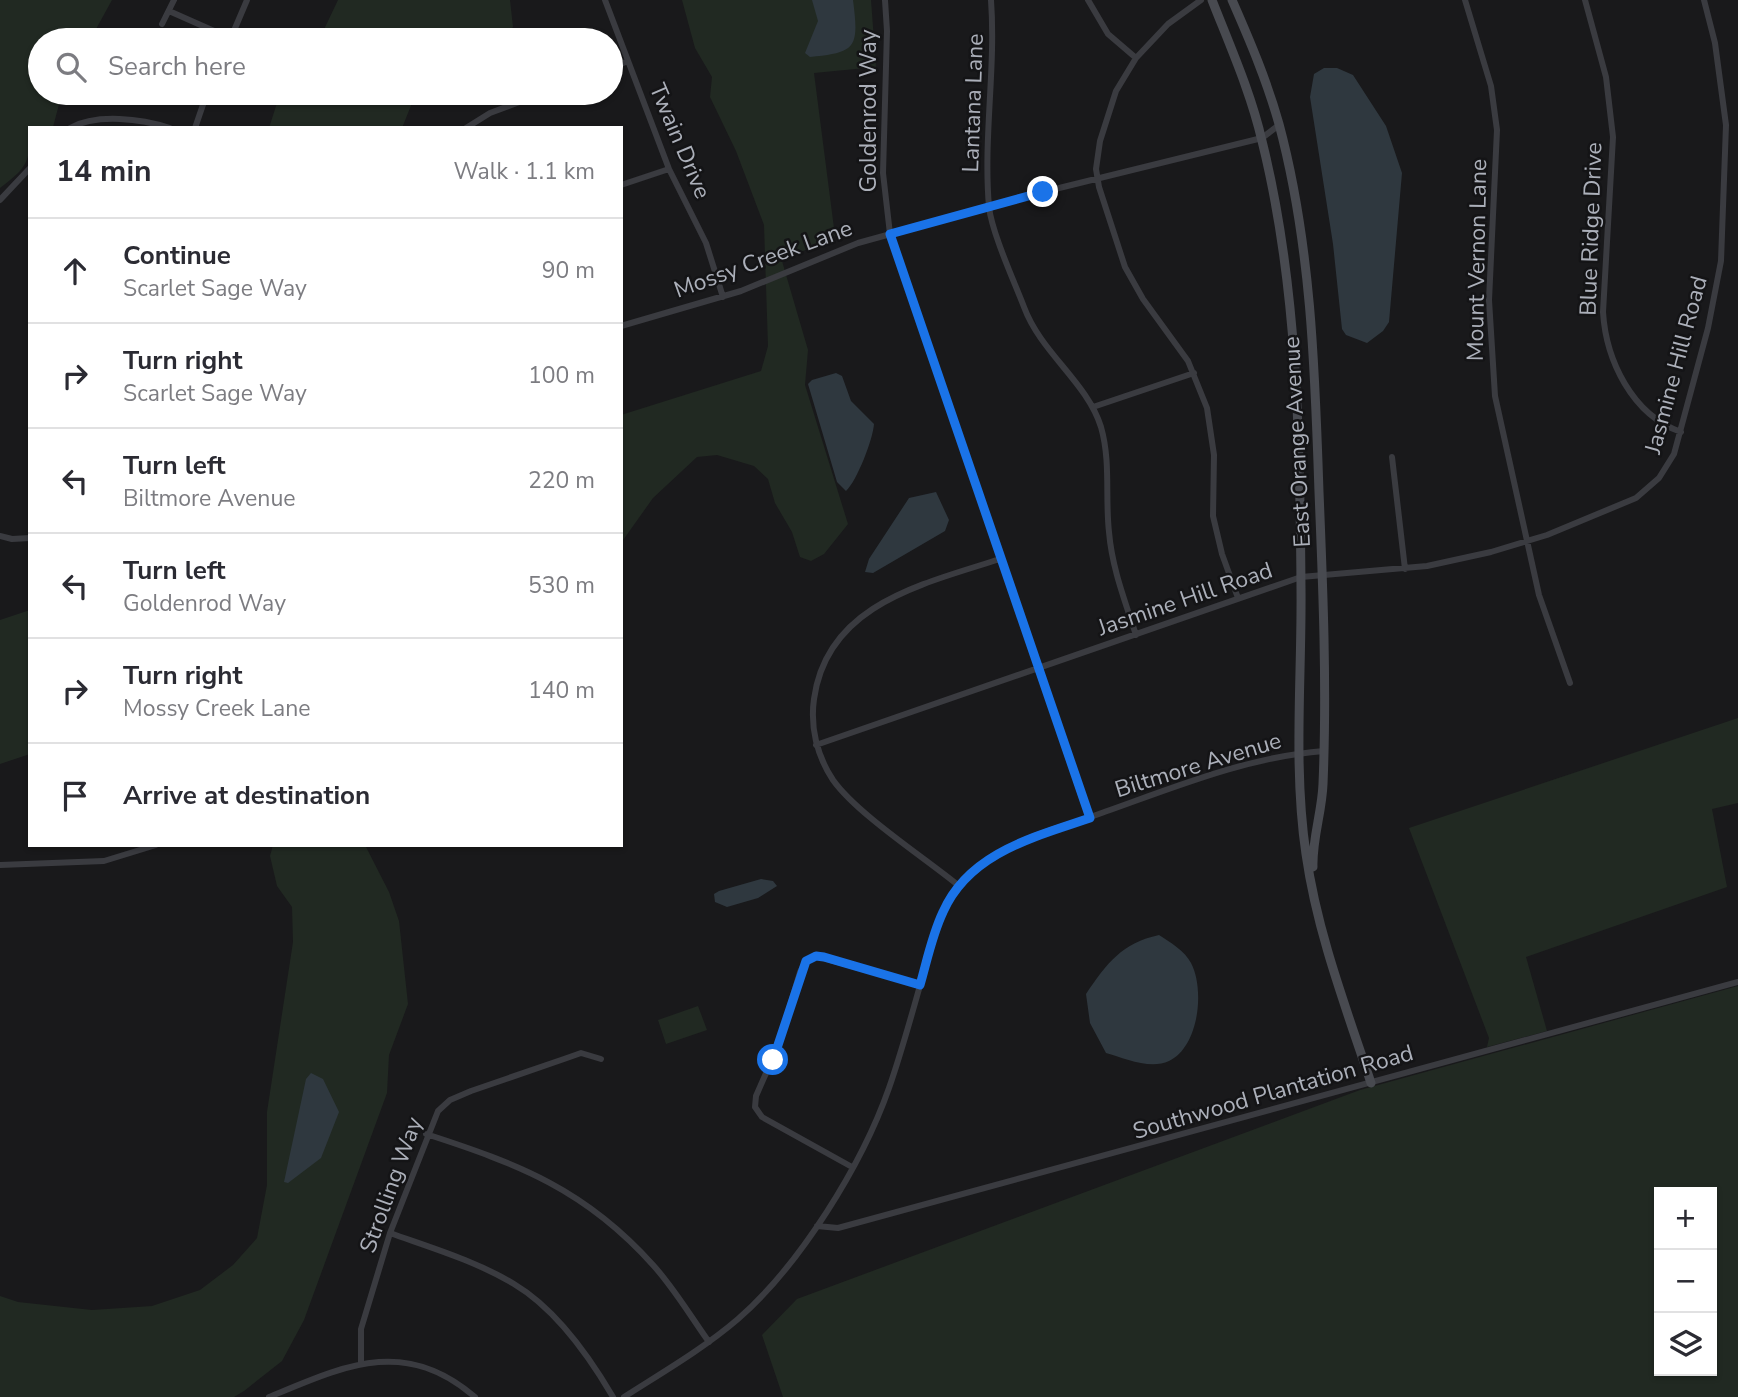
<!DOCTYPE html>
<html lang="en">
<head>
<meta charset="utf-8">
<style>
  :root { --surface:#fff; --page:#f7f7f7; --text:#2b2b33; --muted:#7c7c81; --line:#e1e1e2 }
  body { margin:0; font-family:"Nunito Sans",sans-serif; background:var(--page); color:var(--text) }
  .controls { position:absolute; right:21px; bottom:21px; display:grid; overflow:hidden; border-radius:0px; box-shadow:0 2px 5px #0004 }
  .controls button { width:63px; height:63px; display:grid; place-items:center; padding:0; border:0; border-bottom:2px solid var(--line); background:var(--surface); color:var(--text); font:35px sans-serif }
  .stop { position:absolute; width:21px; height:21px; margin:-16px; border:5px solid #1a73e8; border-radius:50%; background:#fff }
  .stop.end { background:#1a73e8; border-color:#fff; box-shadow:0 2px 7px #0008 }
  .list { margin:0; padding:0; list-style:none }
  h2 { display:flex; justify-content:space-between; align-items:center; height:91px; margin:0; padding:0 28px; font-size:30px }
  h2 small { font-size:23px; font-weight:400; color:var(--muted) }
  .list li { display:grid; grid-template-columns:46px 1fr auto; gap:21px; align-items:center; box-sizing:border-box; height:105px; padding:0 28px; border-top:2px solid var(--line) }
  .list b { display:block; font-size:26px; white-space:nowrap }
  .list p { margin:0; font-size:23px; white-space:nowrap; color:var(--muted) }
  .list em { font-size:23px; font-style:normal; color:var(--muted) }
  .icon { flex:none; width:38px; height:38px; fill:none; stroke:currentColor; stroke-width:2; stroke-linecap:round; stroke-linejoin:round }
  .map { position:relative; flex:none; width:1738px; height:1397px; overflow:hidden }
  .search { position:absolute; background:var(--surface); box-shadow:0 2px 5px #0004; left:28px; top:28px; width:595px; height:77px; display:flex; align-items:center; gap:18px; box-sizing:border-box; padding:0 24px; border-radius:38px; color:var(--muted); font-size:26px }
  .panel { position:absolute; background:var(--surface); box-shadow:0 2px 5px #0004; left:28px; top:126px; width:595px; height:721px; border-radius:0px }
  .map>svg:first-child { display:block }
  .green { fill:#212922; fill-rule:evenodd }
  .water { fill:#2f383f }
  .lines { fill:none; stroke-linecap:round; stroke-linejoin:round }
  .street { stroke:#3a3b40; stroke-width:6 }
  .secondary { stroke:#484a50; stroke-width:9 }
  .route { stroke:#1a73e8; stroke-width:9 }
  .labels { text-anchor:middle; dominant-baseline:central; stroke-width:5; stroke-linejoin:round; paint-order:stroke }
  .street-label { font-size:23px; fill:#acb0ba; stroke:#141416 }
</style>
</head>
<body>
<div class="map">
<svg width="1738" height="1397" viewBox="0 0 1738 1397">
  <rect width="100%" height="100%" fill="#19191b"/>
  <!-- green -->
  <path class="green" d="M0 0H112L90 40H40V93H62L53 127 30 128C30 162 28 167 0 188Z
    M338 0H510L513 27 503 40H319Z
    M682 0H871L876 67 814 73 835 236 782 261 808 350 805 385 848 524 824 554 811 561 800 557 792 532 775 503 768 479 754 466 717 455 697 457 653 498 621 543V415L761 371 768 346 764 225 736 151 710 97 712 77 695 48Z
    M286 93H416L402 128H269L277 103Z
    M30 610V754L0 764V620Z
    M1738 718V803L1712 809 1727 887 1526 957 1547 1031 1487 1047 1489 1038 1409 828Z
    M273 845H365L389 892 399 921 408 1004 389 1055 387 1093 304 1320 282 1361 244 1391 234 1397H0V1296L18 1302 92 1310 152 1306 200 1290 233 1265 257 1238 267 1185V1112L293 942 292 907 277 886 270 856Z
    M1738 986V1397H783L762 1335 797 1299 1360 1090ZM1659 1192H1712V1371H1659Z
    M698 1006 707 1030 666 1044 658 1020Z"/>
  <!-- water -->
  <path class="water" d="M812 0H853C859 47 857 53 810 57L805 53 818 21Z
    M1324 68H1337L1353 75 1386 126 1402 173 1389 322 1383 331 1367 343 1346 335 1342 329 1333 244 1310 97 1314 74Z
    M836 373 842 376 851 401 874 424C873 439 857 481 846 491L837 482 808 384 812 380Z
    M936 492 949 520 945 531 873 573 865 572 869 559 909 498Z
    M761 879 773 881 777 886 758 898 727 907 715 902 714 894 719 891Z
    M1159 935C1170 942 1185 951 1191 963 1205 989 1199 1047 1169 1061 1150 1070 1124 1058 1106 1053L1090 1023 1086 994C1107 963 1122 943 1159 935Z
    M311 1073 323 1079 339 1112 321 1158 288 1183 284 1182 306 1079Z"/>
  <g class="lines">
    <!-- street -->
    <path class="street" d="M605 0 669 169 706 243 723 297
      M885 0 887 31 883 173 890 234 1089 818
      M991 0C996 69 983 138 989 207 992 233 1014 281 1024 307 1041 353 1087 382 1101 427 1111 462 1105 497 1109 532 1112 568 1125 601 1136 635
      M1088 0 1108 34 1136 58
      M1201 0 1168 24 1136 58 1116 91 1100 141 1096 169 1099 187 1125 267 1143 299 1188 361 1207 408 1214 455 1213 516 1222 554 1238 598
      M1465 0 1491 86 1497 130 1489 300 1495 396 1539 595 1570 683
      M1585 0 1606 77 1613 137 1603 312C1606 360 1632 415 1681 432
      M169 11 230 38
      M162 24 174 0
      M230 40 247 0
      M611 68 628 61
      M70 128C97 113 142 119 170 128
      M195 128 207 93
      M466 128 490 113 543 93
      M621 185 669 169
      M0 200 30 168
      M621 326 741 291 858 243 1043 192 1262 138 1279 125
      M1093 407 1194 373
      M1392 457 1405 569
      M0 536 12 539 30 538
      M816 745 1301 577 1427 566 1491 552 1547 535 1636 498 1659 478 1674 454 1708 328 1721 261 1726 125 1715 43 1704 0
      M0 865 104 861 156 845
      M959 886C925 858 857 814 833 780 817 756 810 727 814 699 827 604 923 584 1000 559
      M426 1134C519 1164 586 1190 653 1265 674 1288 691 1317 709 1342
      M852 1167 762 1117 755 1107 756 1096 778 1046 800 972 806 961 816 956 920 985
      M817 1226 838 1228 1738 982
      M390 1233C432 1248 476 1261 514 1284 556 1309 589 1356 613 1397
      M361 1362V1329L390 1233 438 1111 450 1100 471 1091 564 1059 581 1053 601 1059
      M269 1397C344 1366 404 1336 475 1397
      M624 1397C663 1372 703 1349 738 1319 800 1265 862 1165 889 1088 909 1031 922 972 942 914 954 890 971 870 994 856 1024 836 1060 828 1093 816 1168 790 1244 757 1324 751"/>
    <!-- secondary -->
    <path class="secondary" d="M1212 0C1230 46 1251 93 1262 141 1298 285 1300 440 1301 588 1302 676 1293 767 1306 854 1317 932 1346 1008 1371 1083
      M1232 0C1250 41 1267 81 1279 124 1311 243 1315 369 1319 492 1323 589 1327 687 1323 784 1322 812 1312 839 1313 867"/>
  </g>
  <g class="lines">
    <!-- route -->
    <path class="route" d="M773 1060 806 961 816 956 824 957 920 985C927 961 932 935 943 912 969 853 1034 837 1090 818L890 234 1043 192"/>
  </g>
  <g class="labels">
    <!-- street labels -->
    <g class="street-label">
      <text transform="translate(973 103) rotate(-88)">Lantana Lane</text>
      <text transform="translate(868 111) rotate(-90)">Goldenrod Way</text>
      <text transform="translate(680 141) rotate(67)">Twain Drive</text>
      <text transform="translate(1591 229) rotate(-88)">Blue Ridge Drive</text>
      <text transform="translate(763 259) rotate(-20)">Mossy Creek Lane</text>
      <text transform="translate(1477 260) rotate(-89)">Mount Vernon Lane</text>
      <text transform="translate(1676 365) rotate(-75)">Jasmine Hill Road</text>
      <text transform="translate(1297 442) rotate(-93)">East Orange Avenue</text>
      <text transform="translate(1185 599) rotate(-19)">Jasmine Hill Road</text>
      <text transform="translate(1198 765) rotate(-17)">Biltmore Avenue</text>
      <text transform="translate(1273 1092) rotate(-16)">Southwood Plantation Road</text>
      <text transform="translate(391 1185) rotate(-70)">Strolling Way</text>
    </g>
  </g>
</svg>
<div class="controls">
<button>+</button>
<button>−</button>
<button><svg class="icon" aria-label="layers" viewBox="0 0 24 24"><path d="M12 4l9 5-9 5-9-5zM3 14l9 5 9-5"/></svg></button>
</div>
<div class="stop" style="left:773px;top:1060px"></div>
<div class="stop end" style="left:1043px;top:192px"></div>
<div class="search"><svg class="icon" aria-label="search" viewBox="0 0 24 24"><circle cx="10" cy="10" r="6"/><path d="M15 15l6 6"/></svg>Search here</div>
<section class="panel">
<h2>14 min<small>Walk · 1.1 km</small></h2>
<ul class="list">
<li><svg class="icon" aria-label="ahead" viewBox="0 0 24 24"><path d="M12 20V5M6 11l6-6 6 6"/></svg><div><b>Continue</b><p>Scarlet Sage Way</p></div><em>90 m</em></li>
<li><svg class="icon" aria-label="right" viewBox="0 0 24 24"><path d="M7 20v-9h11M14 6l5 5-5 5"/></svg><div><b>Turn right</b><p>Scarlet Sage Way</p></div><em>100 m</em></li>
<li><svg class="icon" aria-label="left" viewBox="0 0 24 24"><path d="M17 20v-9H6M10 6l-5 5 5 5"/></svg><div><b>Turn left</b><p>Biltmore Avenue</p></div><em>220 m</em></li>
<li><svg class="icon" aria-label="left" viewBox="0 0 24 24"><path d="M17 20v-9H6M10 6l-5 5 5 5"/></svg><div><b>Turn left</b><p>Goldenrod Way</p></div><em>530 m</em></li>
<li><svg class="icon" aria-label="right" viewBox="0 0 24 24"><path d="M7 20v-9h11M14 6l5 5-5 5"/></svg><div><b>Turn right</b><p>Mossy Creek Lane</p></div><em>140 m</em></li>
<li><svg class="icon" aria-label="arrive" viewBox="0 0 24 24"><path d="M6 21V4h12l-3 4 3 4H6"/></svg><div><b>Arrive at destination</b></div></li>
</ul>
</section>
</div>
</body>
</html>
